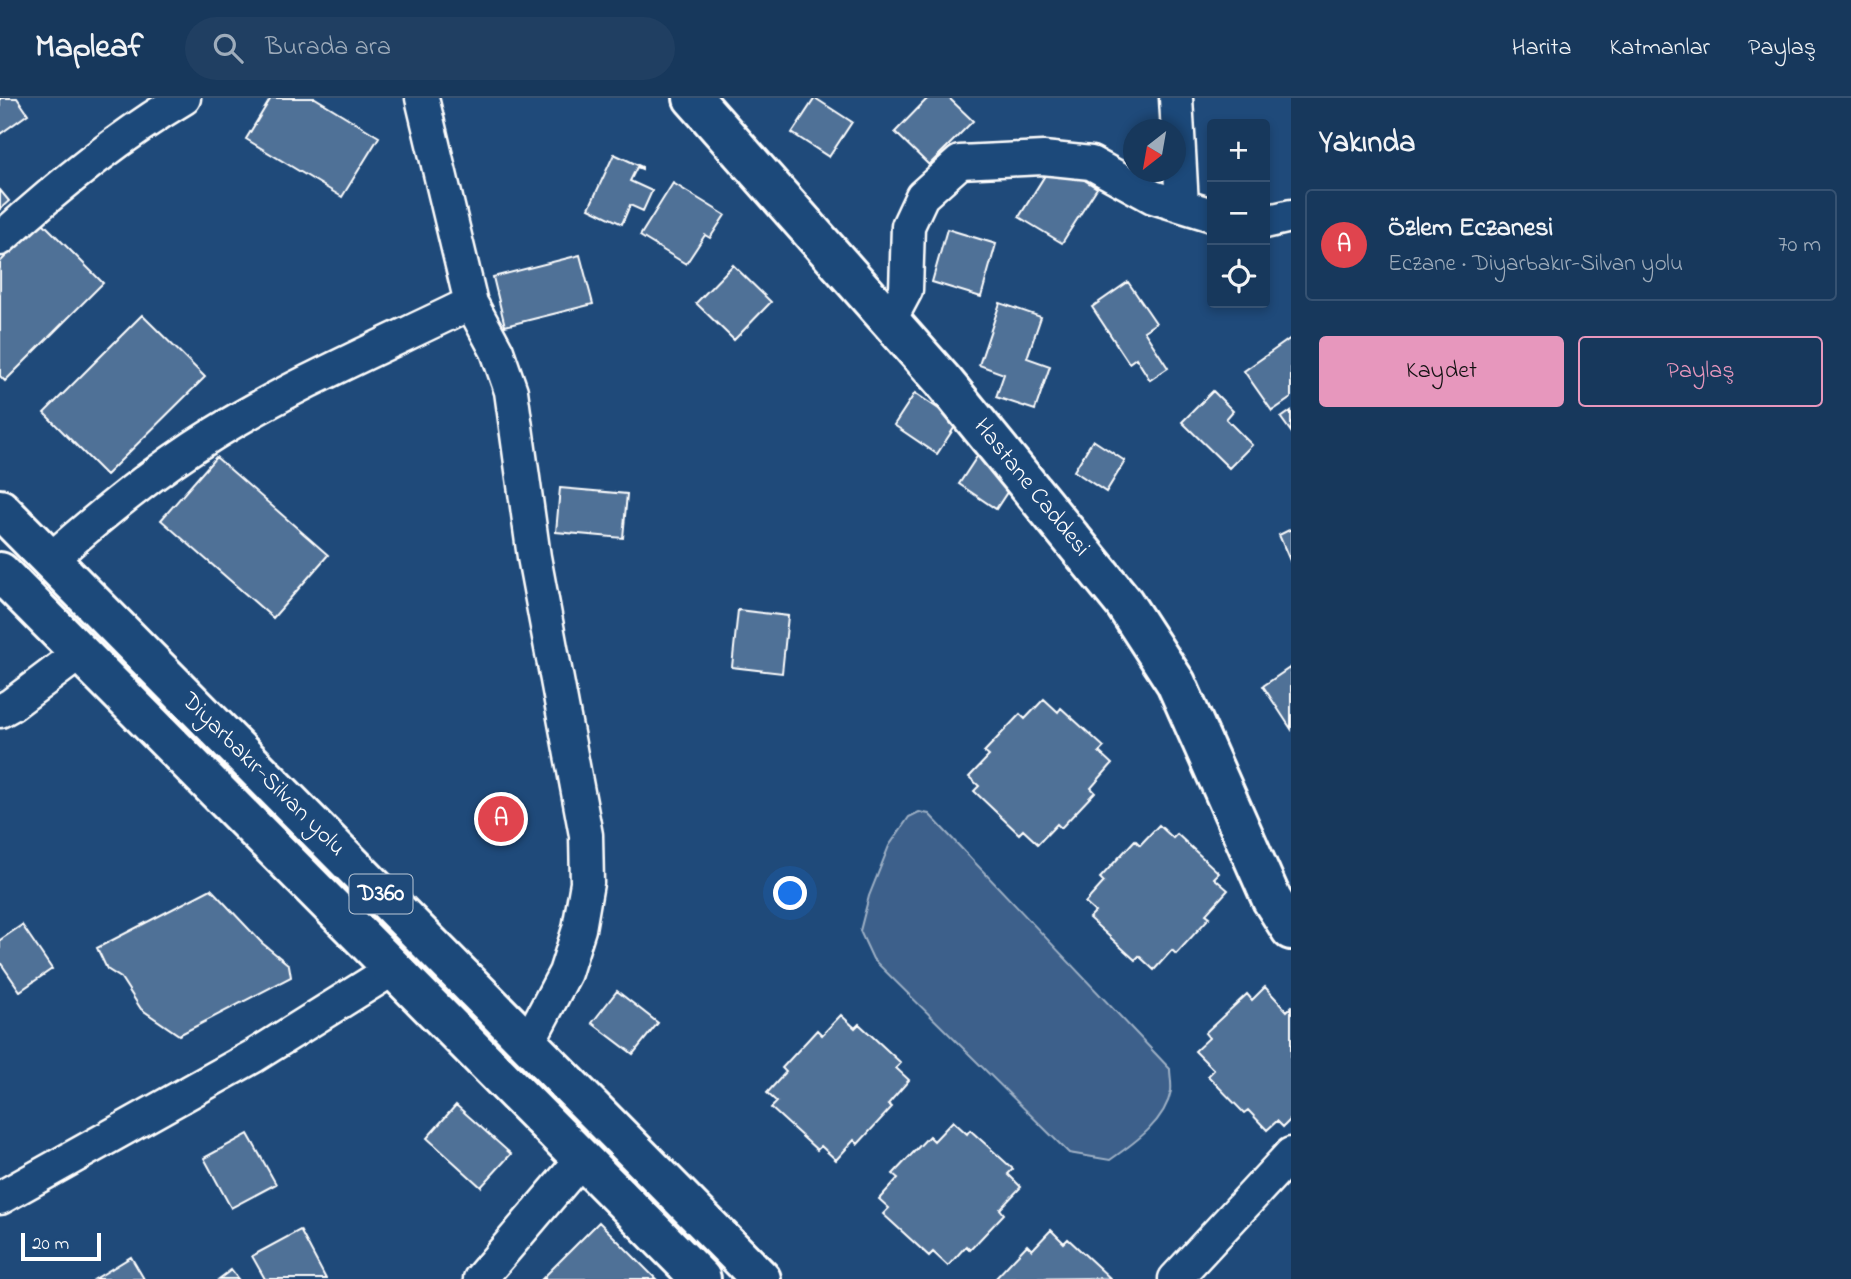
<!DOCTYPE html>
<html lang="tr">
<head>
<meta charset="utf-8">
<style>
  :root { --surface:#17385c; --page:#203f62; --text:#f1f3f6; --muted:#9eacbb; --line:#365272; --accent:#e797bd }
  body { margin:0; font-family:"Indie Flower",sans-serif; background:var(--page); color:var(--text) }
  .controls { position:absolute; right:21px; top:21px; display:grid; overflow:hidden; border-radius:7px; box-shadow:0 4px 10px #0003 }
  .controls button { width:63px; height:63px; display:grid; place-items:center; padding:0; border:0; border-bottom:2px solid var(--line); background:var(--surface); color:var(--text); font:35px sans-serif }
  .compass { position:absolute; left:1123px; top:21px; width:63px; height:63px; border-radius:50%; background:var(--surface); box-shadow:0 4px 10px #0003; rotate:211deg }
  .scale { position:absolute; left:21px; bottom:18px; width:80px; box-sizing:border-box; padding-left:7px; border:4px solid #fff; border-top:0; font-size:19px; line-height:24px; white-space:nowrap; color:#fff; -webkit-text-stroke:5px #1f4a7a; paint-order:stroke }
  .you { position:absolute; left:791px; top:796px; width:24px; height:24px; margin:-18px; border:5px solid #fff; border-radius:50%; background:#1a73e8; box-shadow:0 0 0 10px #1a73e833 }
  .badge { display:grid; place-items:center; width:46px; height:46px; border-radius:50%; background:var(--accent); color:#fff; font-size:23px; font-weight:700 }
  .pin { position:absolute; translate:-50% -50%; border:4px solid #fff; box-shadow:0 2px 7px #0006 }
  .list { margin:0; padding:0; list-style:none }
  h2 { display:flex; justify-content:space-between; align-items:center; height:91px; margin:0; padding:0 28px; font-size:30px }
  h2 small { font-size:23px; font-weight:400; color:var(--muted) }
  .list li { display:grid; grid-template-columns:46px 1fr auto; gap:21px; align-items:center; box-sizing:border-box; height:112px; margin:0 14px 14px; padding:0 14px; border:2px solid var(--line); border-radius:7px }
  .list b { display:block; font-size:26px; white-space:nowrap }
  .list p { margin:0; font-size:23px; white-space:nowrap; color:var(--muted) }
  .list em { font-size:23px; font-style:normal; color:var(--muted) }
  .actions { display:flex; gap:14px; padding:21px 28px }
  .actions a { flex:1; padding:16px 0; border:2px solid var(--accent); border-radius:7px; text-align:center; font-size:24px; color:var(--accent) }
  .actions .main { background:var(--accent); color:#111 }
  .icon { flex:none; width:38px; height:38px; fill:none; stroke:currentColor; stroke-width:2; stroke-linecap:round; stroke-linejoin:round }
  .map { position:relative; flex:none; width:1291px; height:1181px; overflow:hidden }
  header { display:flex; align-items:center; gap:42px; box-sizing:border-box; height:98px; padding:0 35px; background:var(--surface); border-bottom:2px solid var(--line) }
  header strong { font-size:33px }
  nav { display:flex; gap:38px; margin-inline-start:auto; font-size:24px }
  .search { width:490px; height:63px; background:var(--page); display:flex; align-items:center; gap:18px; box-sizing:border-box; padding:0 24px; border-radius:38px; color:var(--muted); font-size:26px }
  main { display:flex }
  aside { flex:1; background:var(--surface) }
  .map>svg:first-child { display:block }
  .grass { fill:#3c618b; stroke:#9eb0c5; stroke-width:2 }
  .building { fill:#507197; stroke:#fff; stroke-width:2 }
  .lines { fill:none; stroke-linecap:round; stroke-linejoin:round }
  .minor-casing { stroke:#fff; stroke-width:37 }
  .tertiary-casing { stroke:#fff; stroke-width:44 }
  .trunk-casing { stroke:#fff; stroke-width:44 }
  .minor { stroke:#1f4a7a; stroke-width:32 }
  .tertiary { stroke:#1f4a7a; stroke-width:38 }
  .trunk { stroke:#1f4a7a; stroke-width:38 }
  .labels { text-anchor:middle; dominant-baseline:central; stroke-width:5; stroke-linejoin:round; paint-order:stroke }
  .shield { fill:#1f4a7a; stroke:#bcc9d7; stroke-width:2 }
  .shield-label { font-size:23px; font-weight:bold; fill:#fff }
  .street-label { font-size:24px; fill:#fff; stroke:#1f4a7a }
</style>
</head>
<body>
<header>
<strong>Mapleaf</strong>
<div class="search"><svg class="icon" aria-label="search" viewBox="0 0 24 24"><circle cx="10" cy="10" r="6"/><path d="M15 15l6 6"/></svg>Burada ara</div>
<nav><a>Harita</a><a>Katmanlar</a><a>Paylaş</a></nav>
</header>
<main>
<div class="map">
<svg width="1291" height="1181" viewBox="0 0 1291 1181">
  <rect width="100%" height="100%" fill="#1f4a7a"/>
  <filter id="ink" filterUnits="userSpaceOnUse"><feTurbulence type="fractalNoise" baseFrequency=".0143" numOctaves="2"/><feDisplacementMap in="SourceGraphic" scale="14" xChannelSelector="R" yChannelSelector="G"/><feConvolveMatrix kernelMatrix="1 2 1 2 8 2 1 2 1" color-interpolation-filters="sRGB"/></filter>
  <g filter="url(#ink)">
    <!-- grass -->
    <path class="grass" d="M919 714 929 716 1170 971C1170 978 1172 986 1171 993 1165 1024 1134 1045 1110 1062L1069 1055 873 861 860 833 869 798 889 748 909 719Z"/>
    <!-- building -->
    <path class="building" d="M0 0H17L28 16 0 36Z
      M271 0H315L379 39 342 99 246 41Z
      M815 0 852 24 829 59 792 35Z
      M928 0H949L973 23 929 67 895 34Z
      M614 56 642 69V71L637 69 630 83 652 93 643 113 630 107 622 126 589 110Z
      M1054 63 1097 90 1062 145 1019 119Z
      M673 85 725 117 710 140 705 137 686 166 640 138Z
      M0 92 9 103 0 111Z
      M41 123 103 185 5 283 0 278V164Z
      M947 131 996 146 981 199 932 184Z
      M580 157 593 206 505 228 493 179Z
      M733 167 771 204 734 242 696 205Z
      M1128 184 1156 225 1144 233 1168 270 1150 282 1136 260 1129 265 1092 209Z
      M1000 205 1041 219 1027 260 1050 268 1035 312 996 299 1004 276 979 267Z
      M142 217 205 279 106 377 44 315Z
      M1291 240V300L1272 313 1244 273Z
      M1213 293 1233 313 1226 321 1252 347 1229 370 1182 324Z
      M915 295 958 324 937 356 894 327Z
      M1291 313V334L1281 320Z
      M1093 342 1125 363 1106 394 1074 373Z
      M980 354 1017 379 996 411 959 386Z
      M216 359 328 457 273 520 161 422Z
      M560 390 627 396 623 440 556 434Z
      M1291 431V465L1279 437Z
      M738 512 788 518 782 575 732 569Z
      M1291 569V631L1263 588Z
      M1044 601 1058 614 1061 610 1104 649 1099 654 1112 666 1091 690 1095 694 1061 730 1057 726 1038 746 1023 732 1019 736 974 693 979 688 969 679 989 658 984 654 1020 616 1025 621Z
      M1159 727 1173 740 1177 736 1219 775 1214 780 1228 792 1206 816 1210 819 1176 856 1172 852 1154 872 1139 858 1135 862 1089 820 1095 814 1085 805 1104 784 1100 780 1135 742 1140 747Z
      M211 791 262 845 289 867 291 879 179 937 141 911 121 880 107 871 97 850Z
      M22 827 52 871 20 893 0 864V842Z
      M1265 889 1287 913 1291 909V1021L1283 1029 1277 1023 1267 1032 1248 1012 1244 1015 1208 978 1214 972 1195 953 1209 940 1205 935 1247 896 1252 902Z
      M617 893 658 925 633 956 592 925Z
      M841 917 855 930 859 926 901 965 896 970 909 982 888 1006 892 1009 858 1046 854 1042 836 1062 821 1048 817 1052 771 1010 777 1004 767 995 786 974 782 970 817 932 822 937Z
      M456 1007 511 1056 481 1089 427 1040Z
      M953 1023 967 1036 970 1032 1013 1071 1008 1076 1021 1089 1000 1111 1004 1116 970 1152 966 1148 948 1168 933 1154 929 1158 883 1116 889 1110 879 1101 898 1080 893 1076 929 1038 934 1043Z
      M248 1036 276 1086 231 1110 204 1060Z
      M599 1124 656 1181H542Z
      M300 1132 326 1181H265L252 1158Z
      M1051 1132 1064 1145 1068 1141 1110 1180 995 1181 1027 1147 1032 1152Z
      M131 1159 144 1181H95Z
      M231 1172 238 1181H219Z"/>
    <g class="lines">
      <defs>
        <path id="minor" d="M422 0 471 205 497 253 511 293 534 459 586 737 587 785 579 831 565 875 528 945
          M1176 0 1182 107
          M1265 124 1291 118
          M0 141C57 89 118 39 184 0
          M890 222 906 192 908 128 922 98 960 64 1043 60 1091 65 1153 99 1212 117
          M50 462C102 416 155 372 215 335 296 285 385 247 471 205
          M0 613 11 607 80 555
          M0 1100 254 958 393 871
          M480 1181 581 1062
          M1175 1181 1291 1056"/>
        <path id="tertiary" d="M693 0 944 284 1124 505 1176 585 1272 802 1291 832"/>
        <path id="trunk" d="M0 411 761 1181
          M0 474 701 1181"/>
      </defs>
      <!-- minor casing -->
      <use href="#minor" class="minor-casing"/>
      <!-- tertiary casing -->
      <use href="#tertiary" class="tertiary-casing"/>
      <!-- trunk casing -->
      <use href="#trunk" class="trunk-casing"/>
      <!-- minor -->
      <use href="#minor" class="minor"/>
      <!-- tertiary -->
      <use href="#tertiary" class="tertiary"/>
      <!-- trunk -->
      <use href="#trunk" class="trunk"/>
    </g>
  </g>
  <g class="labels">
    <!-- shield labels -->
    <rect class="shield" x="349.5" y="776.5" width="63" height="39" rx="5"/>
    <g class="shield-label">
      <text x="381" y="796">D360</text>
    </g>
    <!-- street labels -->
    <g class="street-label">
      <text transform="translate(1031 390) rotate(51)">Hastane Caddesi</text>
      <text transform="translate(263 677) rotate(45)">Diyarbakır-Silvan yolu</text>
    </g>
  </g>
</svg>
<div class="controls">
<button>+</button>
<button>−</button>
<button><svg class="icon" aria-label="locate" viewBox="0 0 24 24"><circle cx="12" cy="12" r="6"/><path d="M12 2v4M12 18v4M2 12h4M18 12h4"/></svg></button>
</div>
<svg class="compass" viewBox="-18 -18 36 36"><path d="M0-13l5 13h-10z" fill="#e53935"/><path d="M0 13l5-13h-10z" fill="#9eacbb"/></svg>
<div class="scale">20 m</div>
<div class="you"></div>
<div class="pin badge" style="left:501px;top:721px;background:#e0444e">A</div>
</div>
<aside>
<h2>Yakında<small></small></h2>
<ul class="list">
<li><span class="badge" style="background:#e0444e">A</span><div><b>Özlem Eczanesi</b><p>Eczane · Diyarbakır-Silvan yolu</p></div><em>70 m</em></li>
</ul>
<div class="actions"><a class="main">Kaydet</a><a>Paylaş</a></div>
</aside>
</main>
</body>
</html>
